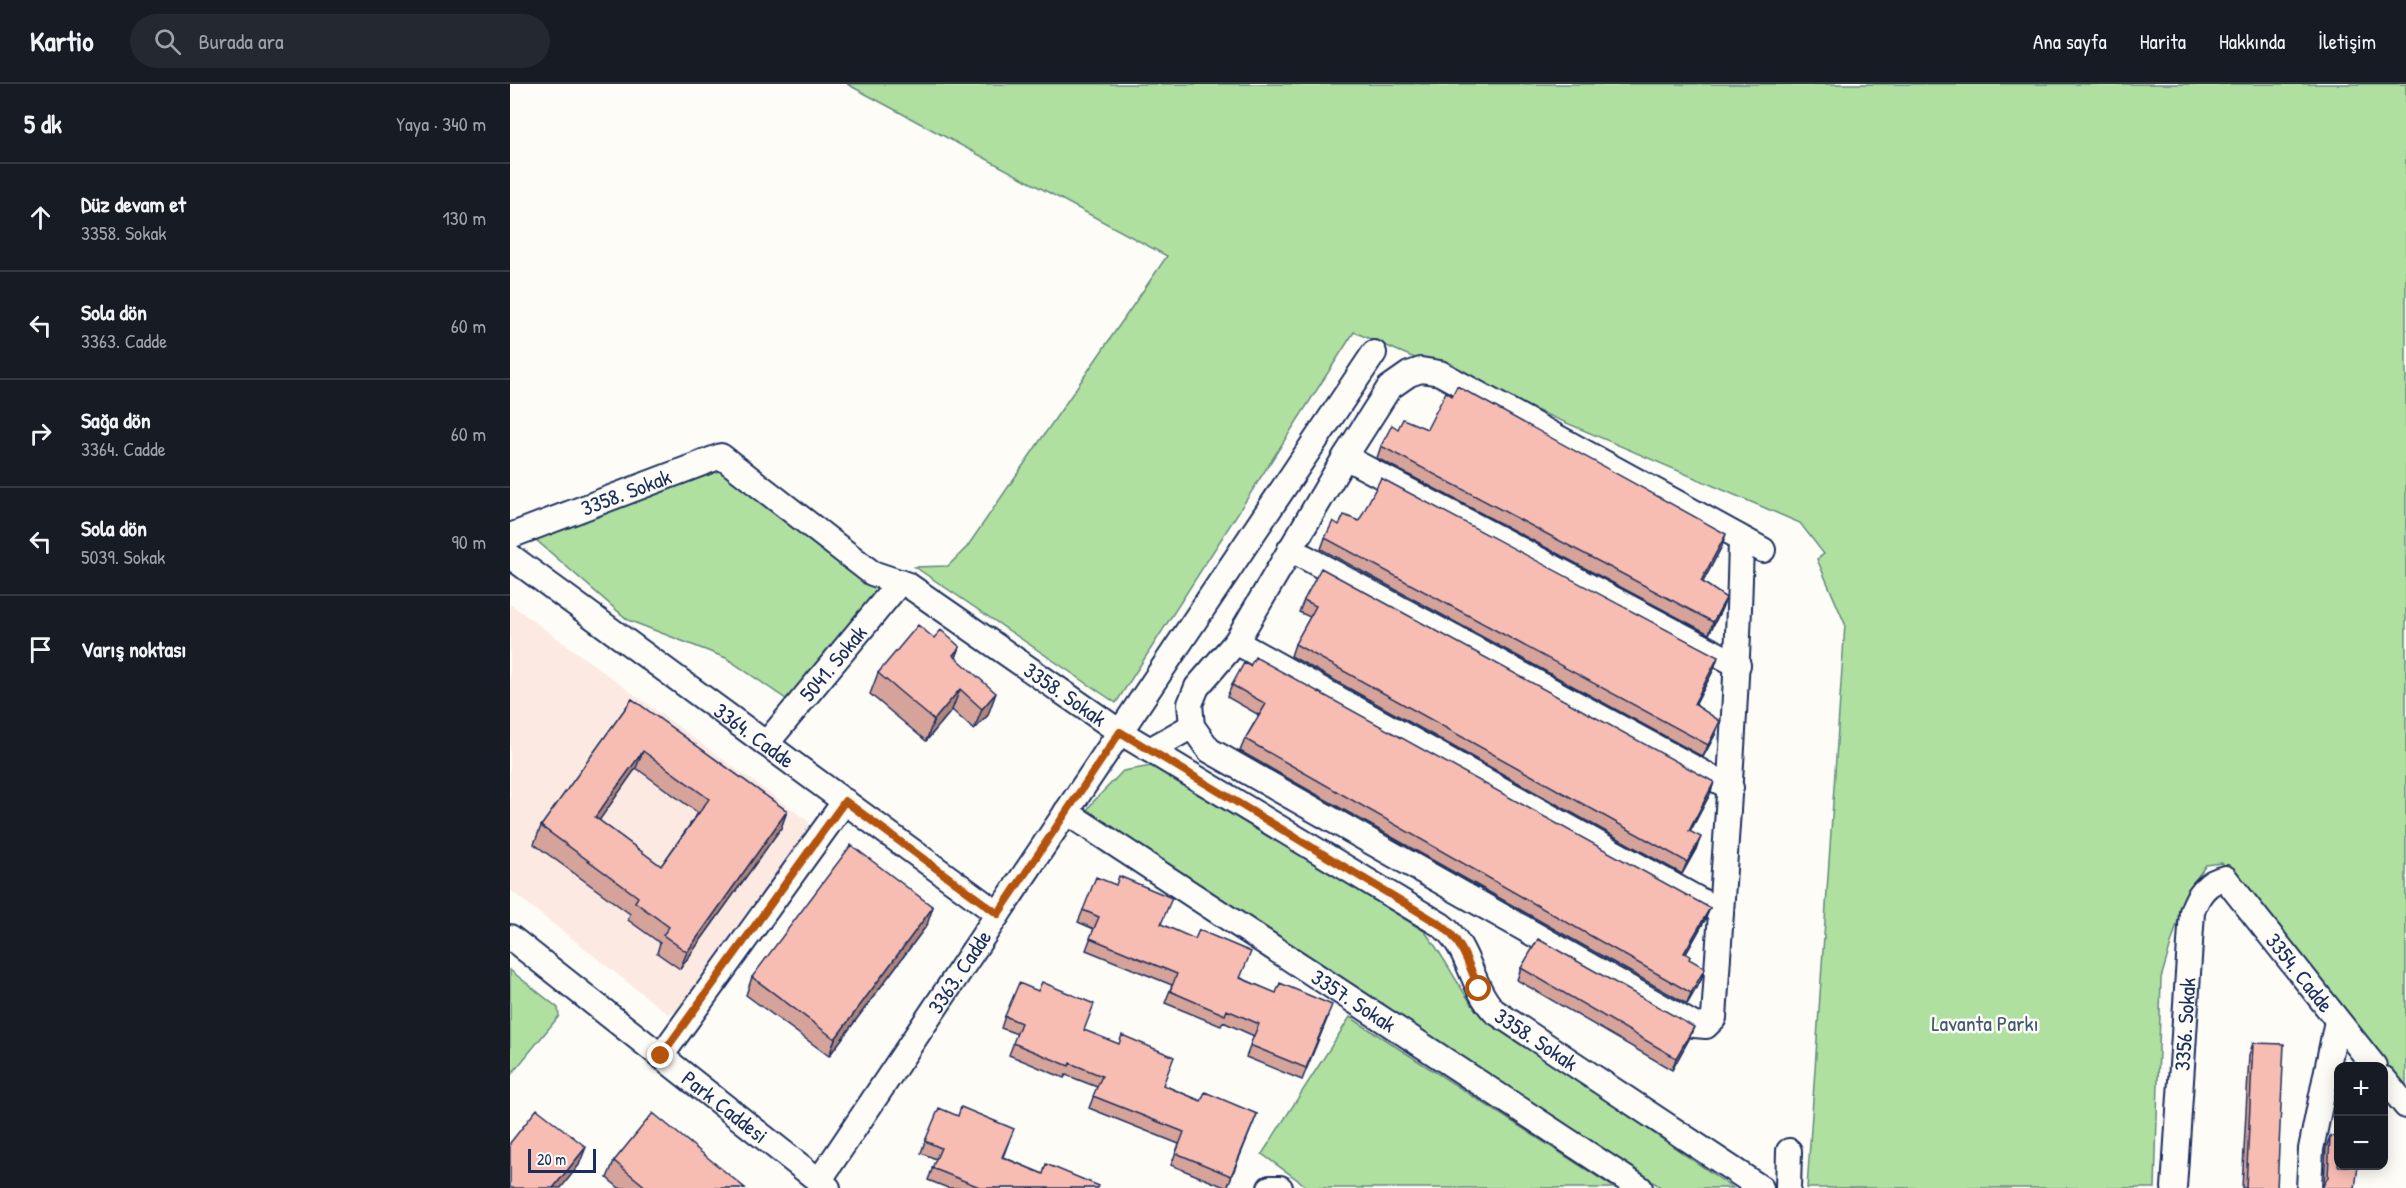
<!DOCTYPE html>
<html lang="tr">
<head>
<meta charset="utf-8">
<style>
  :root { --surface:#171b24; --page:#242831; --text:#f1f3f6; --muted:#9ea1a6; --line:#363941 }
  body { margin:0; font-family:"Patrick Hand",sans-serif; background:var(--page); color:var(--text) }
  .controls { position:absolute; right:18px; bottom:18px; display:grid; overflow:hidden; border-radius:12px; box-shadow:0 3px 15px #0003 }
  .controls button { width:54px; height:54px; display:grid; place-items:center; padding:0; border:0; border-bottom:2px solid var(--line); background:var(--surface); color:var(--text); font:30px sans-serif }
  .scale { position:absolute; left:18px; bottom:15px; width:68px; box-sizing:border-box; padding-left:6px; border:3px solid #1b2f5e; border-top:0; font-size:16px; line-height:21px; white-space:nowrap; color:#1b2f5e; -webkit-text-stroke:4px #fdfcf7; paint-order:stroke }
  .stop { position:absolute; width:18px; height:18px; margin:-14px; border:4px solid #b45309; border-radius:50%; background:#fff }
  .stop.end { background:#b45309; border-color:#fff; box-shadow:0 2px 6px #0008 }
  .list { margin:0; padding:0; list-style:none }
  h2 { display:flex; justify-content:space-between; align-items:center; height:78px; margin:0; padding:0 24px; font-size:26px }
  h2 small { font-size:20px; font-weight:400; color:var(--muted) }
  .list li { display:grid; grid-template-columns:39px 1fr auto; gap:18px; align-items:center; box-sizing:border-box; height:108px; padding:0 24px; border-top:2px solid var(--line) }
  .list b { display:block; font-size:22px; white-space:nowrap }
  .list p { margin:0; font-size:20px; white-space:nowrap; color:var(--muted) }
  .list em { font-size:20px; font-style:normal; color:var(--muted) }
  .icon { flex:none; width:33px; height:33px; fill:none; stroke:currentColor; stroke-width:2; stroke-linecap:round; stroke-linejoin:round }
  .map { position:relative; flex:none; width:1896px; height:1104px; overflow:hidden }
  header { display:flex; align-items:center; gap:36px; box-sizing:border-box; height:84px; padding:0 30px; background:var(--surface); border-bottom:2px solid var(--line) }
  header strong { font-size:28px }
  nav { display:flex; gap:33px; margin-inline-start:auto; font-size:21px }
  .search { width:420px; height:54px; background:var(--page); display:flex; align-items:center; gap:15px; box-sizing:border-box; padding:0 21px; border-radius:33px; color:var(--muted); font-size:22px }
  main { display:flex }
  aside { flex:1; background:var(--surface) }
  .map>svg:first-child { display:block }
  .built { fill:#fce9e2 }
  .green { fill:#afe0a0; stroke:#65887f; stroke-width:1.5 }
  .lines { fill:none; stroke-linecap:round; stroke-linejoin:round }
  .minor-casing { stroke:#1b2f5e; stroke-width:28 }
  .minor { stroke:#fdfcf7; stroke-width:24 }
  .wall { fill:#d5a399; stroke:#1b2f5e; stroke-width:1.5; fill-rule:evenodd }
  .shaded-wall { fill:#ae847d; stroke:#1b2f5e; stroke-width:1.5 }
  .building { fill:#f8bdb2; stroke:#1b2f5e; stroke-width:1.5; fill-rule:evenodd }
  .route { stroke:#b45309; stroke-width:8 }
  .labels { text-anchor:middle; dominant-baseline:central; stroke-width:5; stroke-linejoin:round; paint-order:stroke }
  .street-label { font-size:22px; fill:#1b2f5e; stroke:#fdfcf7 }
  .park-label { font-size:22px; fill:#405b6e; stroke:#fdfcf7 }
</style>
</head>
<body>
<header>
<strong>Kartio</strong>
<div class="search"><svg class="icon" aria-label="search" viewBox="0 0 24 24"><circle cx="10" cy="10" r="6"/><path d="M15 15l6 6"/></svg>Burada ara</div>
<nav><a>Ana sayfa</a><a>Harita</a><a>Hakkında</a><a>İletişim</a></nav>
</header>
<main>
<aside>
<h2>5 dk<small>Yaya · 340 m</small></h2>
<ul class="list">
<li><svg class="icon" aria-label="ahead" viewBox="0 0 24 24"><path d="M12 20V5M6 11l6-6 6 6"/></svg><div><b>Düz devam et</b><p>3358. Sokak</p></div><em>130 m</em></li>
<li><svg class="icon" aria-label="left" viewBox="0 0 24 24"><path d="M17 20v-9H6M10 6l-5 5 5 5"/></svg><div><b>Sola dön</b><p>3363. Cadde</p></div><em>60 m</em></li>
<li><svg class="icon" aria-label="right" viewBox="0 0 24 24"><path d="M7 20v-9h11M14 6l5 5-5 5"/></svg><div><b>Sağa dön</b><p>3364. Cadde</p></div><em>60 m</em></li>
<li><svg class="icon" aria-label="left" viewBox="0 0 24 24"><path d="M17 20v-9H6M10 6l-5 5 5 5"/></svg><div><b>Sola dön</b><p>5039. Sokak</p></div><em>90 m</em></li>
<li><svg class="icon" aria-label="arrive" viewBox="0 0 24 24"><path d="M6 21V4h12l-3 4 3 4H6"/></svg><div><b>Varış noktası</b></div></li>
</ul>
</aside>
<div class="map">
<svg width="1896" height="1104" viewBox="0 0 1896 1104">
  <rect width="100%" height="100%" fill="#fdfcf7"/>
  <filter id="ink" filterUnits="userSpaceOnUse"><feTurbulence type="fractalNoise" baseFrequency=".0167" numOctaves="2"/><feDisplacementMap in="SourceGraphic" scale="12" xChannelSelector="R" yChannelSelector="G"/><feConvolveMatrix kernelMatrix="1 2 1 2 8 2 1 2 1" color-interpolation-filters="sRGB"/></filter>
  <g filter="url(#ink)">
    <!-- built -->
    <path class="built" d="M0 520 299 738 297 751 173 925 158 930 0 806Z"/>
    <!-- green -->
    <path class="green" d="M337 0H1896V1008L1712 779 1696 781 1676 809 1651 894 1645 1104H1297L1335 540 1307 475 1314 470 1290 439 844 248 606 619 405 483 438 482 457 463 657 172Z
      M212 386 372 509 279 617 216 574 118 536 25 455Z
      M647 681 914 847C935 872 947 902 967 927L1223 1104H1152L574 731 582 719 613 687Z
      M0 886 48 924 49 932 0 992Z
      M840 933 1105 1104H799L752 1070Z"/>
    <g class="lines">
      <defs>
        <g id="minor">
          <path d="M835 373 1228 581"/>
          <path id="s1" d="M0 452 211 372 362 489 398 501 610 648 931 841C960 862 960 902 984 927L1251 1104"/>
          <path d="M1231 454C1228 614 1214 774 1204 934L1196 942 1184 941 699 666 682 642 680 620 687 603 726 558 835 373 879 304 899 290 911 286 930 289 1253 466"/>
          <path d="M780 465 1221 704"/>
          <path id="s2" d="M0 472 488 830"/>
          <path d="M726 558 1211 828"/>
          <path id="s3" d="M256 660 390 498"/>
          <path d="M640 666 682 642"/>
          <path id="s4" d="M556 728 1130 1104"/>
          <path id="s5" d="M0 853 318 1104"/>
          <path d="M151 972 335 717"/>
          <path d="M1874 995 1896 1022"/>
          <path id="s6" d="M309 1097 864 269"/>
          <path d="M760 1104H770"/>
          <path d="M1278 1104 1279 1067"/>
          <path id="s7" d="M1664 1104 1682 828C1687 812 1697 797 1715 794L1864 982"/>
          <path d="M1799 1104 1801 1065 1827 937"/>
        </g>
      </defs>
      <!-- minor casing -->
      <use href="#minor" class="minor-casing"/>
      <!-- minor -->
      <use href="#minor" class="minor"/>
    </g>
    <!-- wall -->
    <path class="wall" d="M888 345 1212 462 1193 498 1216 514 1211 526 1199 550 867 374 871 362Z
      M829 441 1204 585 1186 620 1206 649 1193 673 811 465 815 454Z
      M794 516 1204 698 1200 710 1180 748 1186 765 1172 790 781 572 785 560 800 533 789 528Z
      M424 554 450 563 446 573 478 631 464 646 442 626 416 657 360 610 368 589Z
      M722 601 1200 824 1195 836 1176 870 1180 872 1179 875 1191 896 1177 920 730 667 735 655 749 631 717 613Z
      M122 615 277 727 271 744 170 885 147 869 150 859 118 836 120 830 24 760 31 742ZM126 684 188 729 151 782 89 736Z
      M573 826 651 841 731 894 818 933 792 996 736 973 744 952 713 938 711 942 655 919 662 901 576 866 584 845 568 838Z
      M417 841 319 972 236 911 242 893Z
      M1011 884 1179 955 1162 986 1007 896Z
      M495 932 574 946 653 1001 691 1017 747 1030 717 1104 661 1081 669 1060 579 1024 587 1003 556 991 554 994 499 971 507 950 491 944Z
      M1743 959 1767 1104H1732L1739 971Z
      M1820 1052 1845 1104 1814 1100 1816 1064Z
      M415 1057H499L493 1073 533 1090 588 1104H438L418 1096 426 1075 411 1069Z
      M104 1077 235 1104H109L97 1094Z"/>
    <!-- shaded-wall -->
    <path class="shaded-wall" d="M1216 450 1212 462 1187 509 1191 497Z
      M1216 514 1211 526 1199 550 1203 538Z
      M450 563 442 584 443 571Z
      M1208 573 1204 585 1180 631 1184 620Z
      M450 605 442 626 416 657 424 636Z
      M486 609 478 631 464 646 472 625Z
      M1210 637 1206 649 1193 673 1198 661Z
      M133 667 126 684 79 751 85 733Z
      M1204 698 1200 710 1174 759 1179 747Z
      M277 727 271 744 170 885 177 868Z
      M1191 753 1186 765 1172 790 1177 778Z
      M423 823 417 841 319 972 325 955Z
      M1200 824 1195 836 1170 880 1174 869Z
      M1195 884 1191 896 1177 920 1181 909Z
      M1184 943 1179 955 1162 986 1166 974Z
      M76 1063 69 1081 51 1104H43Z"/>
    <!-- building -->
    <path class="building" d="M947 302 1216 450 1191 497 1216 514 1203 538 871 362 882 341 888 345 893 335 917 345 936 308 942 312Z
      M871 394 1208 573 1184 620 1210 637 1198 661 815 454 823 437 829 441 834 431 849 437Z
      M811 484 1204 698 1179 747 1191 753 1177 778 785 560 806 522 794 516Z
      M408 541 424 554 431 546 450 563 443 571 486 609 472 625 450 605 424 636 368 589Z
      M745 573 1200 824 1174 869 1180 872 1179 875 1195 884 1181 909 735 655 756 620 722 601 734 579 740 582Z
      M122 615 277 727 177 868 153 851 159 843 125 818 128 813 31 742ZM133 667 199 715 151 782 85 733Z
      M341 761 423 823 325 955 242 893Z
      M609 792 662 814 651 840 685 855 689 846 741 868 730 894 766 909 770 899 822 921 796 984 740 961 749 940 717 926 715 931 660 907 667 890 580 854 589 833 573 826 586 793 606 801Z
      M1028 855 1184 943 1166 974 1011 884Z
      M532 898 584 920 574 946 609 960 612 951 664 973 653 1001 691 1017 695 1008 747 1030 721 1092 666 1069 674 1048 583 1012 592 992 560 979 559 982 503 959 511 939 495 932 509 899 528 907Z
      M1743 959 1774 960 1767 1104H1736Z
      M451 1023 504 1045 492 1073 533 1090 536 1080 589 1102 588 1104H472L422 1084 431 1064 415 1057 429 1024 448 1032Z
      M27 1025 76 1063 43 1104H0V1059Z
      M143 1029 235 1104H137L104 1077Z
      M1820 1052 1828 1053V1082H1848L1845 1104H1812L1818 1093Z"/>
  </g>
  <g class="lines" filter="url(#ink)">
    <!-- route -->
    <path class="route" d="M151 972 335 717 488 830 610 648 931 841C952 856 959 882 969 905"/>
  </g>
  <g class="labels">
    <!-- street labels -->
    <g class="street-label">
      <text stroke="none"><textPath href="#s1" startOffset="124">3358. Sokak</textPath></text>
      <text stroke="none"><textPath href="#s3" startOffset="105">5041. Sokak</textPath></text>
      <text stroke="none"><textPath href="#s1" startOffset="646">3358. Sokak</textPath></text>
      <text stroke="none"><textPath href="#s2" startOffset="303">3364. Cadde</textPath></text>
      <text stroke="none"><textPath href="#s6" startOffset="252">3363. Cadde</textPath></text>
      <text stroke="none"><textPath href="#s7" startOffset="447">3354. Cadde</textPath></text>
      <text stroke="none"><textPath href="#s4" startOffset="344">3357. Sokak</textPath></text>
      <text stroke="none"><textPath href="#s7" startOffset="164">3356. Sokak</textPath></text>
      <text stroke="none"><textPath href="#s1" startOffset="1240">3358. Sokak</textPath></text>
      <text stroke="none"><textPath href="#s5" startOffset="274">Park Caddesi</textPath></text>
    </g>
    <!-- park labels -->
    <g class="park-label">
      <text x="1475" y="939">Lavanta Parkı</text>
    </g>
  </g>
</svg>
<div class="controls">
<button>+</button>
<button>−</button>
</div>
<div class="scale">20 m</div>
<div class="stop" style="left:969px;top:905px"></div>
<div class="stop end" style="left:151px;top:972px"></div>
</div>
</main>
</body>
</html>
